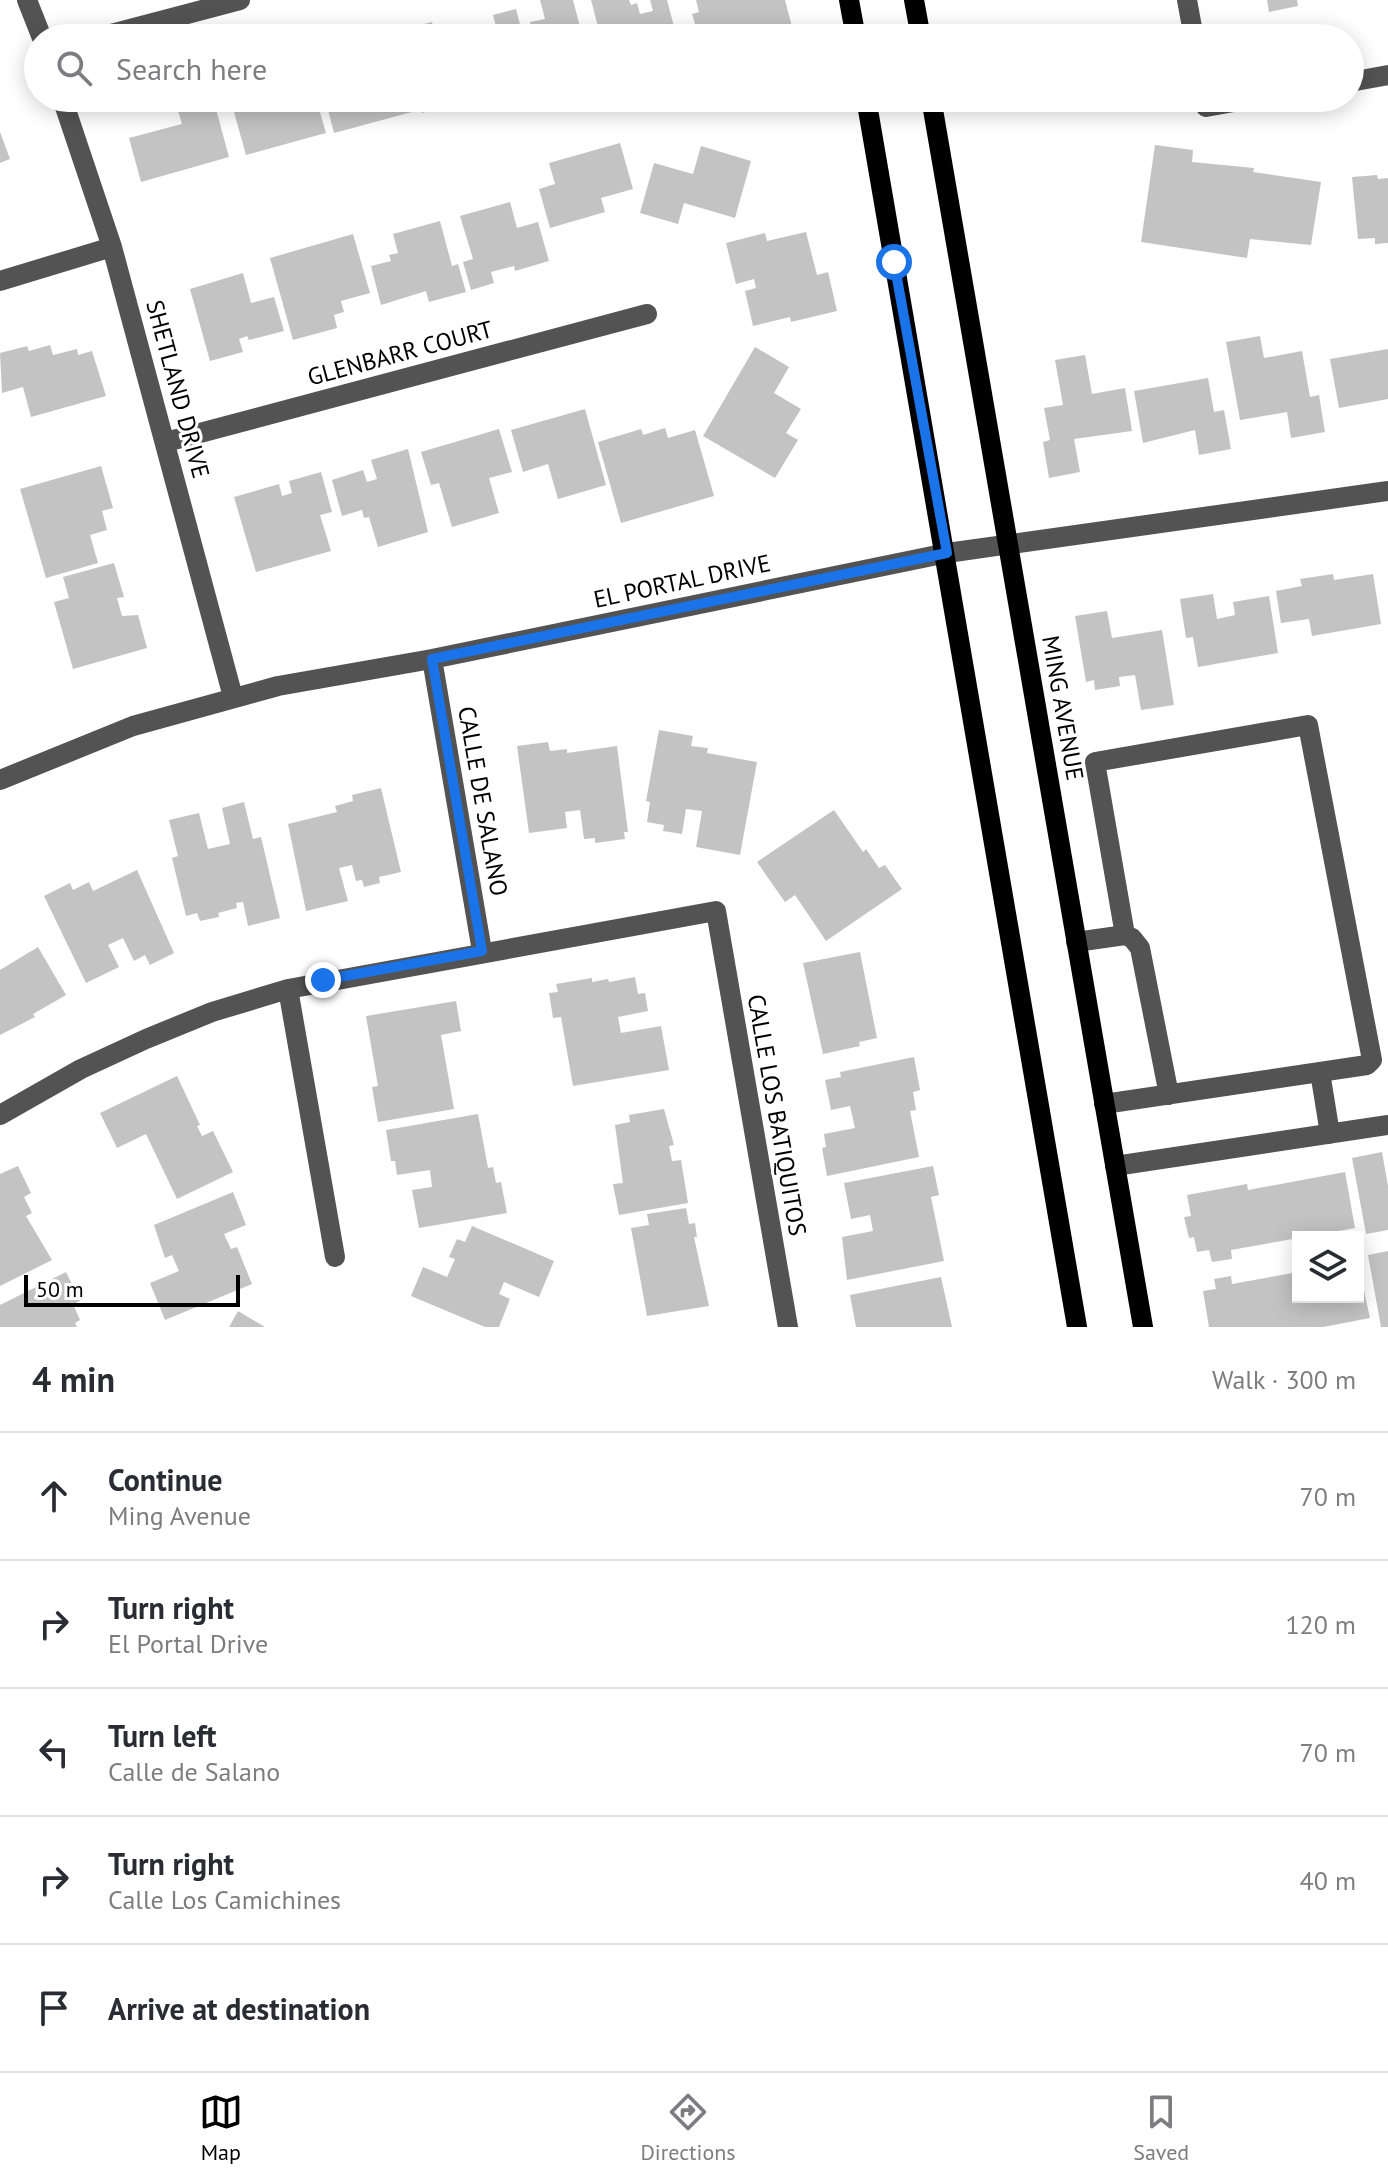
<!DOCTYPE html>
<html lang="en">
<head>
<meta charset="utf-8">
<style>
  :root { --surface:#fff; --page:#f7f7f7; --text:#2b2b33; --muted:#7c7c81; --line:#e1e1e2; --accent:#000 }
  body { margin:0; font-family:"PT Sans",sans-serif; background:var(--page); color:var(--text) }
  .controls { position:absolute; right:24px; bottom:24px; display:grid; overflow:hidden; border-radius:0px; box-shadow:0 4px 20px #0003 }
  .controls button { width:72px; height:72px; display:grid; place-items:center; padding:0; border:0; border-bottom:2px solid var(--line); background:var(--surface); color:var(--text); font:40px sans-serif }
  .scale { position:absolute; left:24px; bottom:20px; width:216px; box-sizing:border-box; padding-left:8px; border:4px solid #000; border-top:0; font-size:22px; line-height:28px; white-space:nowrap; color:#000; -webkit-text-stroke:6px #fff; paint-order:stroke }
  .stop { position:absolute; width:24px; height:24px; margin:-18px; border:6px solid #1a73e8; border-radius:50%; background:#fff }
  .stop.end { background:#1a73e8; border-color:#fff; box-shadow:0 2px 8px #0008 }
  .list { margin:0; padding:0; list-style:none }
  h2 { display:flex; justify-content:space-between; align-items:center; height:104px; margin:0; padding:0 32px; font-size:34px }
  h2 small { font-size:26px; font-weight:400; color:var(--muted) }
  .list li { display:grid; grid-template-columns:52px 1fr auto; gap:24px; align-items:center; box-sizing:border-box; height:128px; padding:0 32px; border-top:2px solid var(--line) }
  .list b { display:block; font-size:30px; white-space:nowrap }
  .list p { margin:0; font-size:26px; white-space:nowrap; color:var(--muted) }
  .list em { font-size:26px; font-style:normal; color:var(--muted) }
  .icon { flex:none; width:44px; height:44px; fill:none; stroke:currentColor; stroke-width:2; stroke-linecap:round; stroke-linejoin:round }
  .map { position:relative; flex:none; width:1388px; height:1327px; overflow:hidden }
  .search { position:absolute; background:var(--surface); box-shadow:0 4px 20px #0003; left:24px; right:24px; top:24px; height:88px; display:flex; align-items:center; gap:20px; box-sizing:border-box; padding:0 28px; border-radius:44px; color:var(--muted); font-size:30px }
  .sheet { height:744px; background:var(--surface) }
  nav { display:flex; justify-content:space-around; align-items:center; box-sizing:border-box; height:112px; border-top:2px solid var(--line); background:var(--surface); font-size:22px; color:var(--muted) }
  nav a { display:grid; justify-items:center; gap:4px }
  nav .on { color:var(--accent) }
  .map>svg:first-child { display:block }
  .building { fill:#c3c3c3 }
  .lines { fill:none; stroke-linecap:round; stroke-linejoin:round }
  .minor { stroke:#535353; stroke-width:20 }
  .major { stroke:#000; stroke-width:20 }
  .route { stroke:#1a73e8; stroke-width:10 }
  .labels { text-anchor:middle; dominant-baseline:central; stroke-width:6; stroke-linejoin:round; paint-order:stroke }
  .street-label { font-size:24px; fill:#000; stroke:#fff }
</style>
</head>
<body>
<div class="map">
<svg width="1388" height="1327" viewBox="0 0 1388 1327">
  <rect width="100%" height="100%" fill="#fff"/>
  <!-- building -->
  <path class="building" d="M540 0H573L583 38H499L493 15 516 9 522 32 532 29 530 22 545 19Z
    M591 0H629L631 5 637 3 640 14 653 11 650 0H667L676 34 665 38H601Z
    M696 0H785L795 38H699L692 14 699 12Z
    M1267 0H1297L1298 6 1269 12Z
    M432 22 436 38H402L400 30Z
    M174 98H213L229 157 141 182 129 138 182 124Z
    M230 98H316L326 133 246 155Z
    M325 98H409L412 112 334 133Z
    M418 98H474V99L422 113Z
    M0 132 10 159 0 163Z
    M620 143 633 189 601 198 605 212 550 228 539 189 555 184 549 163Z
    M1155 145 1193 150 1192 162 1254 168 1253 172 1321 182 1311 245 1250 239 1247 258 1141 242Z
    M701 146 751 161 735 218 684 203 678 224 640 213 654 163 693 174Z
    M1377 175 1378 179 1388 178V243L1375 244V238L1358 239 1352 177Z
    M510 202 517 228 538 222 549 261 515 271 514 266 491 272 494 283 471 290 463 262 473 259 460 216Z
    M440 221 452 266 458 264 466 292 429 302 426 291 381 305 371 266 391 261 389 255 398 253 393 234Z
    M806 232 817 275 828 272 837 311 791 322 790 317 753 326 745 291 756 288 754 279 736 284 726 243 765 233 767 241Z
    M353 234 370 293 341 301 344 312 334 315 337 328 293 340 270 258Z
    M243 273 251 303 274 297 284 331 249 340 247 336 239 339 243 352 210 361 190 289Z
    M1260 336 1264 358 1302 351 1310 397 1319 395 1325 432 1291 438 1287 412 1240 420 1226 342Z
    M50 345 53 355 77 349 78 355 92 351 106 396 31 417 23 387 2 393 0 353 27 346 29 351Z
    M755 347 789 367 774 393 801 409 786 433 798 440 775 478 703 436Z
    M1388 349V399L1339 408 1330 359Z
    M1085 355 1092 394 1125 388 1132 431 1074 439 1080 472 1049 478 1043 442 1050 440 1044 408 1063 405 1055 360Z
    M1208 378 1214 412 1224 410 1231 449 1199 455 1195 430 1143 443 1134 391Z
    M585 409 606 485 558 499 548 464 523 472 511 430Z
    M665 428 668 438 695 430 714 496 621 523 598 442 641 429 643 435Z
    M499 429 512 472 489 478 499 513 452 527 439 483 431 485 421 452Z
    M408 449 428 532 378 547 369 517 364 518 362 510 342 516 332 480 363 470 367 482 377 479 371 460Z
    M101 466 113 508 102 511 107 530 90 535 98 563 46 578 20 489Z
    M321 472 332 512 320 515 331 551 256 572 234 497 279 484 282 496 292 493 289 481Z
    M114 563 124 597 117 598 122 616 138 615 147 648 73 669 54 602 69 598 63 577Z
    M1333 574 1334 580 1373 574 1381 624 1312 636 1309 619 1281 623 1276 591 1302 586 1300 579Z
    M1213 594 1217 619 1235 615 1233 602 1269 596 1278 653 1198 667 1193 637 1186 638 1180 599Z
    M1107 611 1112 638 1162 630 1174 705 1141 710 1135 675 1119 677 1120 686 1095 690 1094 680 1086 682 1075 616Z
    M659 730 693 736 691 746 708 748 707 753 757 762 740 855 696 847 702 811 686 809 682 834 663 831 664 825 647 822 650 802 646 801Z
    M548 742 550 751 567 749V753L617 746 628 832H624L625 839 595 843V838L584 839 580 810 565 812 567 828 529 833 517 746Z
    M381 788 401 872 379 877 380 883 364 887 362 880 356 881 352 865 339 868 348 901 306 911 288 824 337 812 335 806 353 801 352 795Z
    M244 802 253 839 261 837 280 918 248 926 243 902 236 903 237 908 218 913 219 917 200 921 197 913 186 916 172 858 178 856 169 820 199 813 208 849 230 844 222 808Z
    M834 810 863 852 866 849 879 868 885 865 902 889 826 941 795 895 785 902 757 862Z
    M137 870 174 953 150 965 145 955 134 961 123 938 108 945 119 967 86 983 44 896 70 883 73 890 89 882 93 891Z
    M38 947 66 995 33 1014 35 1017 0 1035V970Z
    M860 952 877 1038 859 1042 860 1046 823 1054 803 963Z
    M635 977 638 994 645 993 648 1011 618 1017 621 1033 661 1026 669 1070 573 1086 561 1017 553 1018 549 993 558 992 556 984 592 978V982L608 979 609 982Z
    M456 1001 461 1031 441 1035 454 1109 378 1122 372 1087 378 1086 366 1016Z
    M914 1057 920 1090 913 1092 916 1110 910 1111 919 1157 827 1176 822 1148 826 1147 824 1134 855 1128 850 1106 831 1110 825 1080 841 1077 840 1072Z
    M177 1076 200 1125 197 1126 202 1136 213 1131 233 1172 177 1199 146 1134 117 1148 100 1113Z
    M664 1109 674 1145 669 1146 672 1161 681 1160 688 1203 619 1215 613 1184 623 1183 615 1125 630 1122 629 1115Z
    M478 1114 488 1168 493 1167 496 1183 501 1182 507 1213 419 1228 412 1190 432 1187 430 1170 397 1175 395 1161H391L386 1130Z
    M1382 1152 1388 1186V1230L1366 1234 1352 1158Z
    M18 1166 31 1193 24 1197 32 1213 26 1216 52 1260 0 1286V1174Z
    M933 1166 939 1195 931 1197 944 1261 847 1280 842 1237 873 1231 870 1215 851 1219 844 1183Z
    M1345 1172 1355 1228 1231 1250 1232 1259 1212 1262 1209 1250 1197 1252 1194 1237 1189 1238 1184 1217 1191 1216 1187 1195 1247 1184 1248 1190Z
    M233 1192 246 1225 224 1234 231 1249 237 1247 252 1284 165 1320 150 1283 179 1271 172 1255 165 1258 154 1225Z
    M686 1208 689 1224 695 1223 697 1237H694L709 1306 647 1316 631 1228 649 1225 647 1214Z
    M472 1226 554 1261 539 1297 504 1282 499 1294 510 1299 499 1327H485L411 1296 423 1267 447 1277 455 1259 449 1257 457 1239 465 1242Z
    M1388 1251V1327H1381L1368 1255Z
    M1358 1263 1370 1318 1323 1327H1209L1203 1291 1216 1289 1214 1279 1231 1276 1232 1284 1298 1272V1297H1358Z
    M66 1272 80 1301 73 1304 80 1320 75 1323 77 1327H0V1305Z
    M941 1277 952 1327H856L850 1295Z
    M238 1311 265 1327H229Z"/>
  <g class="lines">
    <!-- minor -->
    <path class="minor" d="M27 0 42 38
      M1187 0 1194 38
      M96 38 240 0
      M1350 82 1388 75
      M62 98 112 247 233 697
      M1204 98 1206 107 1256 98
      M0 281 112 247
      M166 442 647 314
      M432 659 482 951
      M0 780 133 726 278 686 432 659 947 553 1388 491
      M1076 942 1125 935 1132 938 1140 948 1169 1095
      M288 989 335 1257
      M1320 1072 1330 1134
      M1104 1104 1367 1065 1372 1060 1308 725 1095 762 1125 935
      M0 1115 81 1069 146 1039 212 1012 288 989 716 911 788 1327
      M1115 1166 1388 1125"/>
    <!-- major -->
    <path class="major" d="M849 0 856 38
      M914 0 921 38
      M866 98 1077 1327
      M931 98 1143 1327"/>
  </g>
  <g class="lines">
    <!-- route -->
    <path class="route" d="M323 980 482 951 432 659 947 553 894 262"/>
  </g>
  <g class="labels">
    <!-- street labels -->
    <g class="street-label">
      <text transform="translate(400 353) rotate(-15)">GLENBARR COURT</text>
      <text transform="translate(178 389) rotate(75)">SHETLAND DRIVE</text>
      <text transform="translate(682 581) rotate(-12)">EL PORTAL DRIVE</text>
      <text transform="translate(1063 708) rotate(80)">MING AVENUE</text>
      <text transform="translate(483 801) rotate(80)">CALLE DE SALANO</text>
      <text transform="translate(777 1115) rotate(80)">CALLE LOS BATIQUITOS</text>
    </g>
  </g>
</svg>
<div class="controls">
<button><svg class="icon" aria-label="layers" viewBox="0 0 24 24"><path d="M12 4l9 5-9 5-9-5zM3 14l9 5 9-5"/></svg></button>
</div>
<div class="scale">50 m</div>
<div class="stop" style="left:894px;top:262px"></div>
<div class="stop end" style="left:323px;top:980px"></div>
<div class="search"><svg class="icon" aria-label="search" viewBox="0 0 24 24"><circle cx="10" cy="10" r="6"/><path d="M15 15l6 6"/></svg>Search here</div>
</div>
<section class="sheet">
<h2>4 min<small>Walk · 300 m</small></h2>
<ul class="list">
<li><svg class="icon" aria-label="ahead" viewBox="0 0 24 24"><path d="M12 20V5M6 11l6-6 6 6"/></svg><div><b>Continue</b><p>Ming Avenue</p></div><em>70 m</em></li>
<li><svg class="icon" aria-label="right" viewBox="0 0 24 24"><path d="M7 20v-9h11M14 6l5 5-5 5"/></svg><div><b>Turn right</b><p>El Portal Drive</p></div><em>120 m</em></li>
<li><svg class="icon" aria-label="left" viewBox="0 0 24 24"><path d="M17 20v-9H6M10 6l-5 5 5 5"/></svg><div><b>Turn left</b><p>Calle de Salano</p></div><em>70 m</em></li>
<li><svg class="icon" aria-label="right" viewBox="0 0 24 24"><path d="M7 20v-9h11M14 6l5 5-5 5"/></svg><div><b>Turn right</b><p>Calle Los Camichines</p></div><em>40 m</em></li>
<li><svg class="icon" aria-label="arrive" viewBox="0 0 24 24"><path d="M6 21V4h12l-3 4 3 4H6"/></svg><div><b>Arrive at destination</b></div></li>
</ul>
</section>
<nav>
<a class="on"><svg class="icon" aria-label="map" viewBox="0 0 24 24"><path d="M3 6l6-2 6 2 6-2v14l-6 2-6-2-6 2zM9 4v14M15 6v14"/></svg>Map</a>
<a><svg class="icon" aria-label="directions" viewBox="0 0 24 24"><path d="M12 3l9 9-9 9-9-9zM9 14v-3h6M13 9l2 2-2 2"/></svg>Directions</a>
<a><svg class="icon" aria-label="saved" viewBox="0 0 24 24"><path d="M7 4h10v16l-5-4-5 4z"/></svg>Saved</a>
</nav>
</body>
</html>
